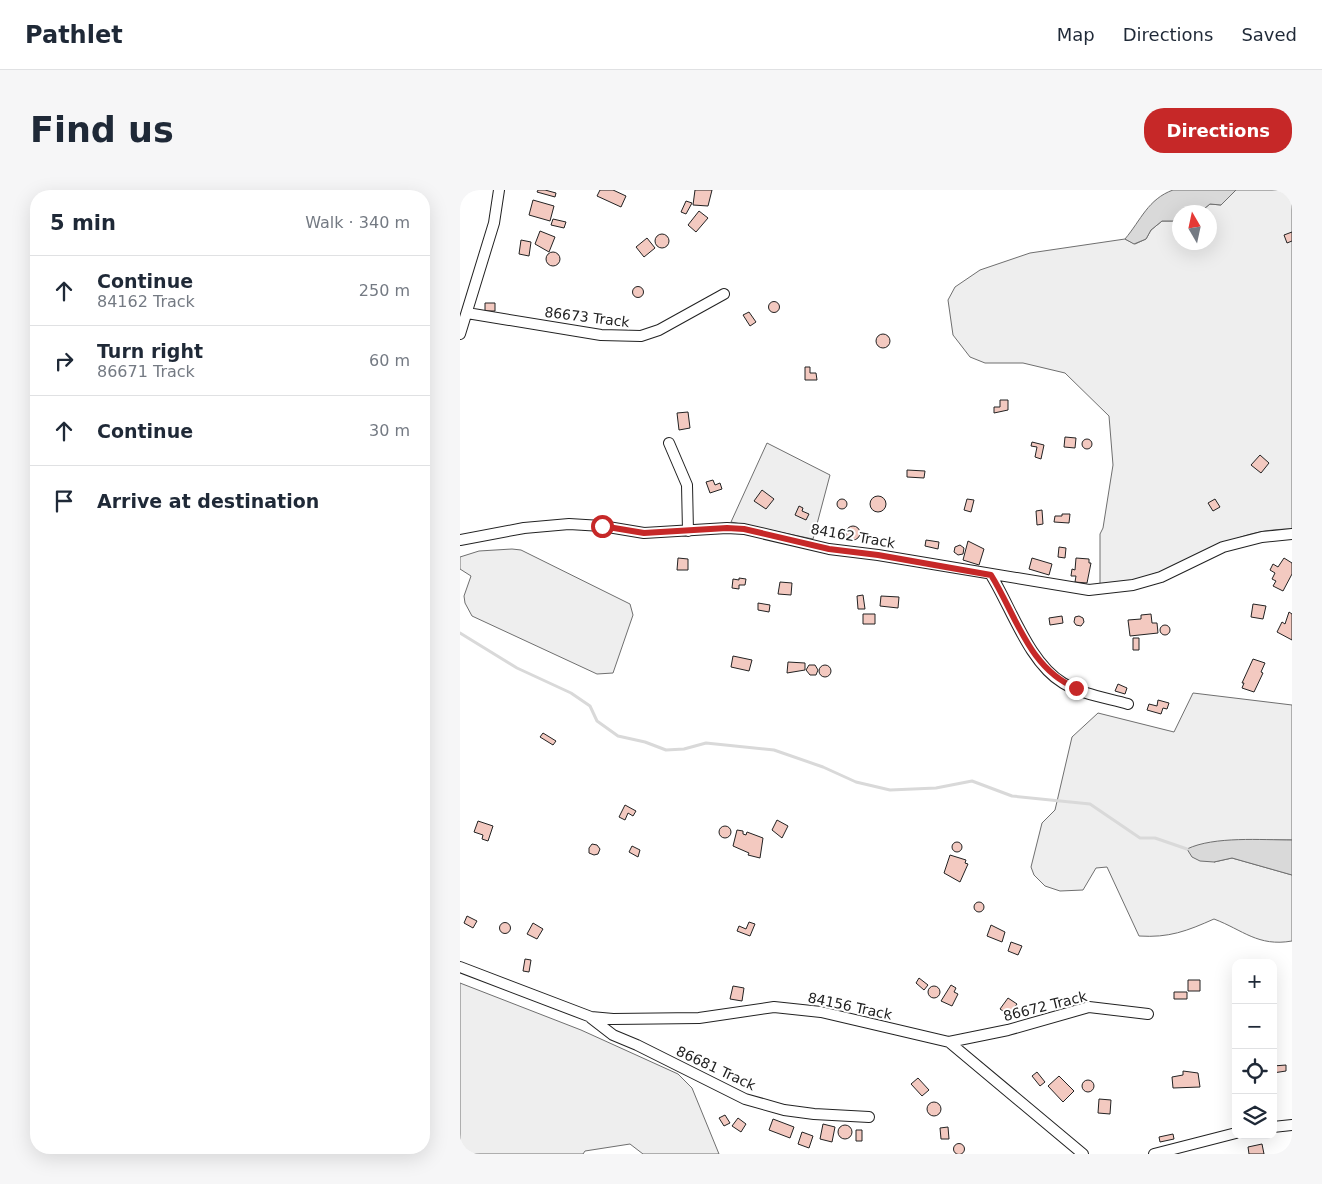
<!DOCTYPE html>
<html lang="en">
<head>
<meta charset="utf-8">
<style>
  :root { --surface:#fff; --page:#f6f6f7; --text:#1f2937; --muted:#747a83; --line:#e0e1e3; --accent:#c62828 }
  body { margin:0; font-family:"DejaVu Sans",sans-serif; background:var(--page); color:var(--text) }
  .controls { position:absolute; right:15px; bottom:15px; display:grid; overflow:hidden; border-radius:10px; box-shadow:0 5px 20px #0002 }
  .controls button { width:45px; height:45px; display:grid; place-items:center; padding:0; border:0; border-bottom:1px solid var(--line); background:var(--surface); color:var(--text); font:25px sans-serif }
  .compass { position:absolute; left:712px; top:15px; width:45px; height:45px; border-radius:50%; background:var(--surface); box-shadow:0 5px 20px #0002; rotate:351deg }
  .stop { position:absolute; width:15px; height:15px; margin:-11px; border:4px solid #c62828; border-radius:50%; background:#fff }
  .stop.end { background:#c62828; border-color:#fff; box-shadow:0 1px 5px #0008 }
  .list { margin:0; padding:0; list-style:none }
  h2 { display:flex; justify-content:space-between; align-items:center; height:65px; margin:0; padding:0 20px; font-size:21px }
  h2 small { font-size:16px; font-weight:400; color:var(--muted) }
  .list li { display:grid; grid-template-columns:32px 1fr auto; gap:15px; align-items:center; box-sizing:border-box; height:70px; padding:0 20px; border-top:1px solid var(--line) }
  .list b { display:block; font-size:19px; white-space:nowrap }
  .list p { margin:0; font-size:16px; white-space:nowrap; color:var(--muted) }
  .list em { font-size:16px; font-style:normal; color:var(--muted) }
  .icon { flex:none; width:28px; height:28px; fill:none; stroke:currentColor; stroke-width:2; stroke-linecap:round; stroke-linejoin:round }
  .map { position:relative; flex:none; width:832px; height:964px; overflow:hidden; border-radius:20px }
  header { display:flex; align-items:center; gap:30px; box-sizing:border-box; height:70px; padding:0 25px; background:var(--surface); border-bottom:1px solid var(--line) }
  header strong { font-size:24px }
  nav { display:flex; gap:28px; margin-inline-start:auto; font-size:18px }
  .intro { display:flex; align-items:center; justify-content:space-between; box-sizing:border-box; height:120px; padding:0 30px }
  h1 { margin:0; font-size:35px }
  .button { padding:12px 22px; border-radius:20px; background:var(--accent); color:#fff; font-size:18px; font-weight:700 }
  main { display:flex; gap:30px; padding:0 30px }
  aside { flex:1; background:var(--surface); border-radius:20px; box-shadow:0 5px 20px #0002 }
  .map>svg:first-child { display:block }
  .green { fill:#eee; stroke:#6f6f6f }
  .water { fill:#d9d9d9; stroke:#6f6f6f }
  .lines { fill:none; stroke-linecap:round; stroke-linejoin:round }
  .stream { stroke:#d9d9d9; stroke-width:3 }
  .building { fill:#f3c9c0; stroke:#222 }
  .street-casing { stroke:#222; stroke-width:12 }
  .street { stroke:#fff; stroke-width:10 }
  .route { stroke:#c62828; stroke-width:6 }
  .labels { text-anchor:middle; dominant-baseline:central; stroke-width:4; stroke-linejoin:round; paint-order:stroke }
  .street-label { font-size:14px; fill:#222; stroke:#fff }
</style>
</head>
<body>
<header>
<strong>Pathlet</strong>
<nav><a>Map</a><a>Directions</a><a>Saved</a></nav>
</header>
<div class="intro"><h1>Find us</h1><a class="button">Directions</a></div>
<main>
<aside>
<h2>5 min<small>Walk · 340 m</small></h2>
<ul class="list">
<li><svg class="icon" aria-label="ahead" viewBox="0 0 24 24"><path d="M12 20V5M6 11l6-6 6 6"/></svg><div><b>Continue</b><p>84162 Track</p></div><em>250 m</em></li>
<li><svg class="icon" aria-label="right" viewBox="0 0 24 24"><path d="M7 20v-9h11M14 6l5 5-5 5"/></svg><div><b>Turn right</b><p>86671 Track</p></div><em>60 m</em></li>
<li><svg class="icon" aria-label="ahead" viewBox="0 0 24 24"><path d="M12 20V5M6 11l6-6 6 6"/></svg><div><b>Continue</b></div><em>30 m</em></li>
<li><svg class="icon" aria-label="arrive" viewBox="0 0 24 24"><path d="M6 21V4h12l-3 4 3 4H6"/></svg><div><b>Arrive at destination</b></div></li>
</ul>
</aside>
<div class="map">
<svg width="832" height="964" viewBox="0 0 832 964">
  <rect width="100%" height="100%" fill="#fff"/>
  <!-- green -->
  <path class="green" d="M776 0H832V339C781 339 759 358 715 376 691 386 666 393 640 396V344L643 338 653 275 649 226 605 183 563 173H525L510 167 493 145 488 110 495 97 520 80 570 63 665 49 675 54 686 49 691 40 702 31H719V52H749V22H740L750 14 761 15Z
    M307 253 370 285 353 349 271 332Z
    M52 359 61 360 170 414 173 425 153 483 137 484 12 426 5 413 4 406 11 386 0 379V367L19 361Z
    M733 503 832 515V650H804L754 672 772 668 832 685V751C798 757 783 740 754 729 727 741 709 748 679 746L647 677 636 678 623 700 600 701 585 696 574 685 571 677 582 633 595 620 612 547 638 523 714 542Z
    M0 793 121 840 218 884 232 898 259 964H183L170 954 125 961 123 964H0Z"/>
  <!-- water -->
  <path class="water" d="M713 0H776L761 15 750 14 740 22H719V31H702L691 40 686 49 674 54 665 49C681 30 688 9 713 0Z
    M832 650V685L772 668 754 672 740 671 732 667 727 659C754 646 802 650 832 650Z"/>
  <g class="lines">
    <!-- stream -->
    <path class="stream" d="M0 443 57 478 111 503 130 516 137 531 158 546 185 552 206 560 224 559 246 553 314 560 363 577 396 592 430 600 476 598 512 591 552 606 630 614 680 648H695L727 659"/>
  </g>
  <!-- building -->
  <path class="building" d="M78 0H85L96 3 95 7 77 2Z
    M140 0H153L166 6 161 17 137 6Z
    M235 0H252L248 16 233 15Z
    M73 10 94 16 90 31 69 25Z
    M226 11 232 13 226 24 221 22Z
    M239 21 248 28 236 42 228 35Z
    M93 29 106 32 104 38 91 35Z
    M80 41 95 47 89 62 75 54Z
    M832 42V51L827 53 824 45Z
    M195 51a7 7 0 1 1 14 0a7 7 0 1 1-14 0Z
    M187 48 195 58 184 67 176 57Z
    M61 50 71 52 69 66 59 64Z
    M86 69a7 7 0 1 1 14 0a7 7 0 1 1-14 0Z
    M172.5 102a5.5 5.5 0 1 1 11 0a5.5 5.5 0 1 1-11 0Z
    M308.5 117a5.5 5.5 0 1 1 11 0a5.5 5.5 0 1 1-11 0Z
    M25 113H35V121H25Z
    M289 122 296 132 290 136 283 125Z
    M416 151a7 7 0 1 1 14 0a7 7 0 1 1-14 0Z
    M345 177H350V183H356L357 190H345Z
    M540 210H548V220L534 223V217H540Z
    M228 222 230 238 219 240 217 223Z
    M605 247 616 248 615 258 604 257Z
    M622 254a5 5 0 1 1 10 0a5 5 0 1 1-10 0Z
    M572 252 584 255 581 269 575 267 577 257 571 256Z
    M800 265 809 273 801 283 791 275Z
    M447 280 465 281 464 288 447 287Z
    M253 290 255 295 260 293 262 299 250 303 246 292Z
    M302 300 314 309 306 319 294 311Z
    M410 314a8 8 0 1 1 16 0a8 8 0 1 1-16 0Z
    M507 309 514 310 511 322 504 320Z
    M755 309 760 317 753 321 748 313Z
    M377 314a5 5 0 1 1 10 0a5 5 0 1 1-10 0Z
    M339 316 343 318 342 321 349 324 346 330 335 325Z
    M582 320 583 334 577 335 576 321Z
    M602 324H610L609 333 594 332 595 326H602Z
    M386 343a7 7 0 1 1 14 0a7 7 0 1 1-14 0Z
    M466 350 479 352 478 359 465 356Z
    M508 351 524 359 519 375 503 370Z
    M500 355 504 358 503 364 498 365 494 362 495 357Z
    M599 357 606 358 605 368 598 367Z
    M218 368 228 369V380H217Z
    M572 368 592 374 589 385 569 379Z
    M616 368 629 369V373H631L627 393 615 392 616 386H611L612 379 615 380Z
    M824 368 832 373V384L823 401 813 396 816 391 812 389 815 383 810 380 813 374 818 377Z
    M279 388 286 389 285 395H279V399L272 398 273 389 279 390Z
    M320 392 332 393 331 405 318 404Z
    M403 405 405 419H398L397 406Z
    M421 406 439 407 438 418 420 416Z
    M298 413 310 415 309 422 298 420Z
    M793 414 806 416 803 429 791 427Z
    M829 422 832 424V450L817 442 822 432 825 434Z
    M403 424H415V434H403Z
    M691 424 692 433H697L698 443 670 446 668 430 681 429V425Z
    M602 426 603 433 590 435 589 428Z
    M619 426 623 428 624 432 621 436 616 435 614 432 615 427Z
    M700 440a5 5 0 1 1 10 0a5 5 0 1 1-10 0Z
    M673 448H679V460H673Z
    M273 466 292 470 289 481 271 477Z
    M793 469 805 473 801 482 803 483 794 502 782 498 784 493H782Z
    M328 472 345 473V480L327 483Z
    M359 481a6 6 0 1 1 12 0a6 6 0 1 1-12 0Z
    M349 475H355L358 480 356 485H350L346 480Z
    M658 494 667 498 665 504 655 501Z
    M698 510 709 513 707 519 703 518 701 524 687 520 689 514 697 516Z
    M83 543 96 551 93 555 80 547Z
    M165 615 176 621 173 626 168 623 165 630 159 627Z
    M317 630 328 636 322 648 312 640Z
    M18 631 33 636 28 651 22 649 23 645 14 642Z
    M259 642a6 6 0 1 1 12 0a6 6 0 1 1-12 0Z
    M277 640 283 641V644L286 645 287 642 303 648 300 668 288 665 289 663 273 656Z
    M492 657a5 5 0 1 1 10 0a5 5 0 1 1-10 0Z
    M132 654 137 655 140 659 138 664 134 665 129 663V658Z
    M172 656 180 660 178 667 169 662Z
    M490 665 506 670 505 673 508 674 500 692 484 683Z
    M514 717a5 5 0 1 1 10 0a5 5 0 1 1-10 0Z
    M7 726 17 731 13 738 4 733Z
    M289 732 295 734 290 746 277 741 279 736 286 739Z
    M39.5 738a5.5 5.5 0 1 1 11 0a5.5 5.5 0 1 1-11 0Z
    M73 733 83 739 77 749 67 744Z
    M531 735 545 742 542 752 527 746Z
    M551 752 562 756 558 765 548 761Z
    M65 769 71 770 69 782 63 781Z
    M459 788 468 795 464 800 456 793Z
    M728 790H740V801H728Z
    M491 795 496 798 494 802 498 804 492 816 481 811Z
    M468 802a6 6 0 1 1 12 0a6 6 0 1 1-12 0Z
    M273 796 284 798 282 811 270 809Z
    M714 802H727V809H714Z
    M548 808 557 814 549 825 540 819Z
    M826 875V881L813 883V876Z
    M723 881 738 883 740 897 713 898 712 887 723 885Z
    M577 882 585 892 580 896 572 886Z
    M599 886 614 901 603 912 588 896Z
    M458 888 469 900 462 906 451 894Z
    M622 896a6 6 0 1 1 12 0a6 6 0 1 1-12 0Z
    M639 909 651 910 650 924 638 923Z
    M467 919a7 7 0 1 1 14 0a7 7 0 1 1-14 0Z
    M265 925 270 933 264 936 259 928Z
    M278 928 286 934 281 942 272 936Z
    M313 929 334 937 330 948 309 940Z
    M363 934 375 937 372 952 360 949Z
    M378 942a7 7 0 1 1 14 0a7 7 0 1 1-14 0Z
    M488 937 489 949H481L480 938Z
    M396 940H402V951H396Z
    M342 942 353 946 349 958 338 954Z
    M713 944 714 949 700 952 699 947Z
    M493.5 959a5.5 5.5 0 1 1 11 0a5.5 5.5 0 1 1-11 0Z
    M802 954 804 964H789L788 957Z"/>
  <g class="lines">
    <defs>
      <path id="street" d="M7 123 141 145 181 146 199 140 264 104
        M0 144 34 33 39 0
        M209 253 227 295 228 341
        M0 350 64 338 109 334 142 336 184 343 267 338 284 339 369 359 418 365 629 400 673 395 701 387 763 357 802 347 832 344
        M531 385C551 417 569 473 603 493 621 504 647 508 668 514
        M0 777 131 827 153 829 239 828 314 817 361 822 489 852 623 964
        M131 828 153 845 177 855 285 909 324 920 354 924 409 927
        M489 852 548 840 629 817 688 824
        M813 937 832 935
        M694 964 776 943"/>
    </defs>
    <!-- street casing -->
    <use href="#street" class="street-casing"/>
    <!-- street -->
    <use href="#street" class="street"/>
  </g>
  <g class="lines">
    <!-- route -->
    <path class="route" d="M142 336 184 343 267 338 284 339 369 359 418 365 531 385C556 425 569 479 616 498"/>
  </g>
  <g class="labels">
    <!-- street labels -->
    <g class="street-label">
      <text transform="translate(127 127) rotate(7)">86673 Track</text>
      <text transform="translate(393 346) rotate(10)">84162 Track</text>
      <text transform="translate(390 816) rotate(12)">84156 Track</text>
      <text transform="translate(585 816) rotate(-14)">86672 Track</text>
      <text transform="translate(256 878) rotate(25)">86681 Track</text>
    </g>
  </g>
</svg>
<div class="controls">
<button>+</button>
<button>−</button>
<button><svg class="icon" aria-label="locate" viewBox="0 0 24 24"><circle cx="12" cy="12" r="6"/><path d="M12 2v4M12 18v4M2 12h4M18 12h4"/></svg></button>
<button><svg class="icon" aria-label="layers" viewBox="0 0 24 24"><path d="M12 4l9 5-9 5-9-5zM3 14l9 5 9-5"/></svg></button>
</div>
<svg class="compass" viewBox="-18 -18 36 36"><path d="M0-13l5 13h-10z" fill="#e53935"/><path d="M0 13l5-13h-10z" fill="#747a83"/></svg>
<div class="stop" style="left:142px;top:336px"></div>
<div class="stop end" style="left:616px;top:498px"></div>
</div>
</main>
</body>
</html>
